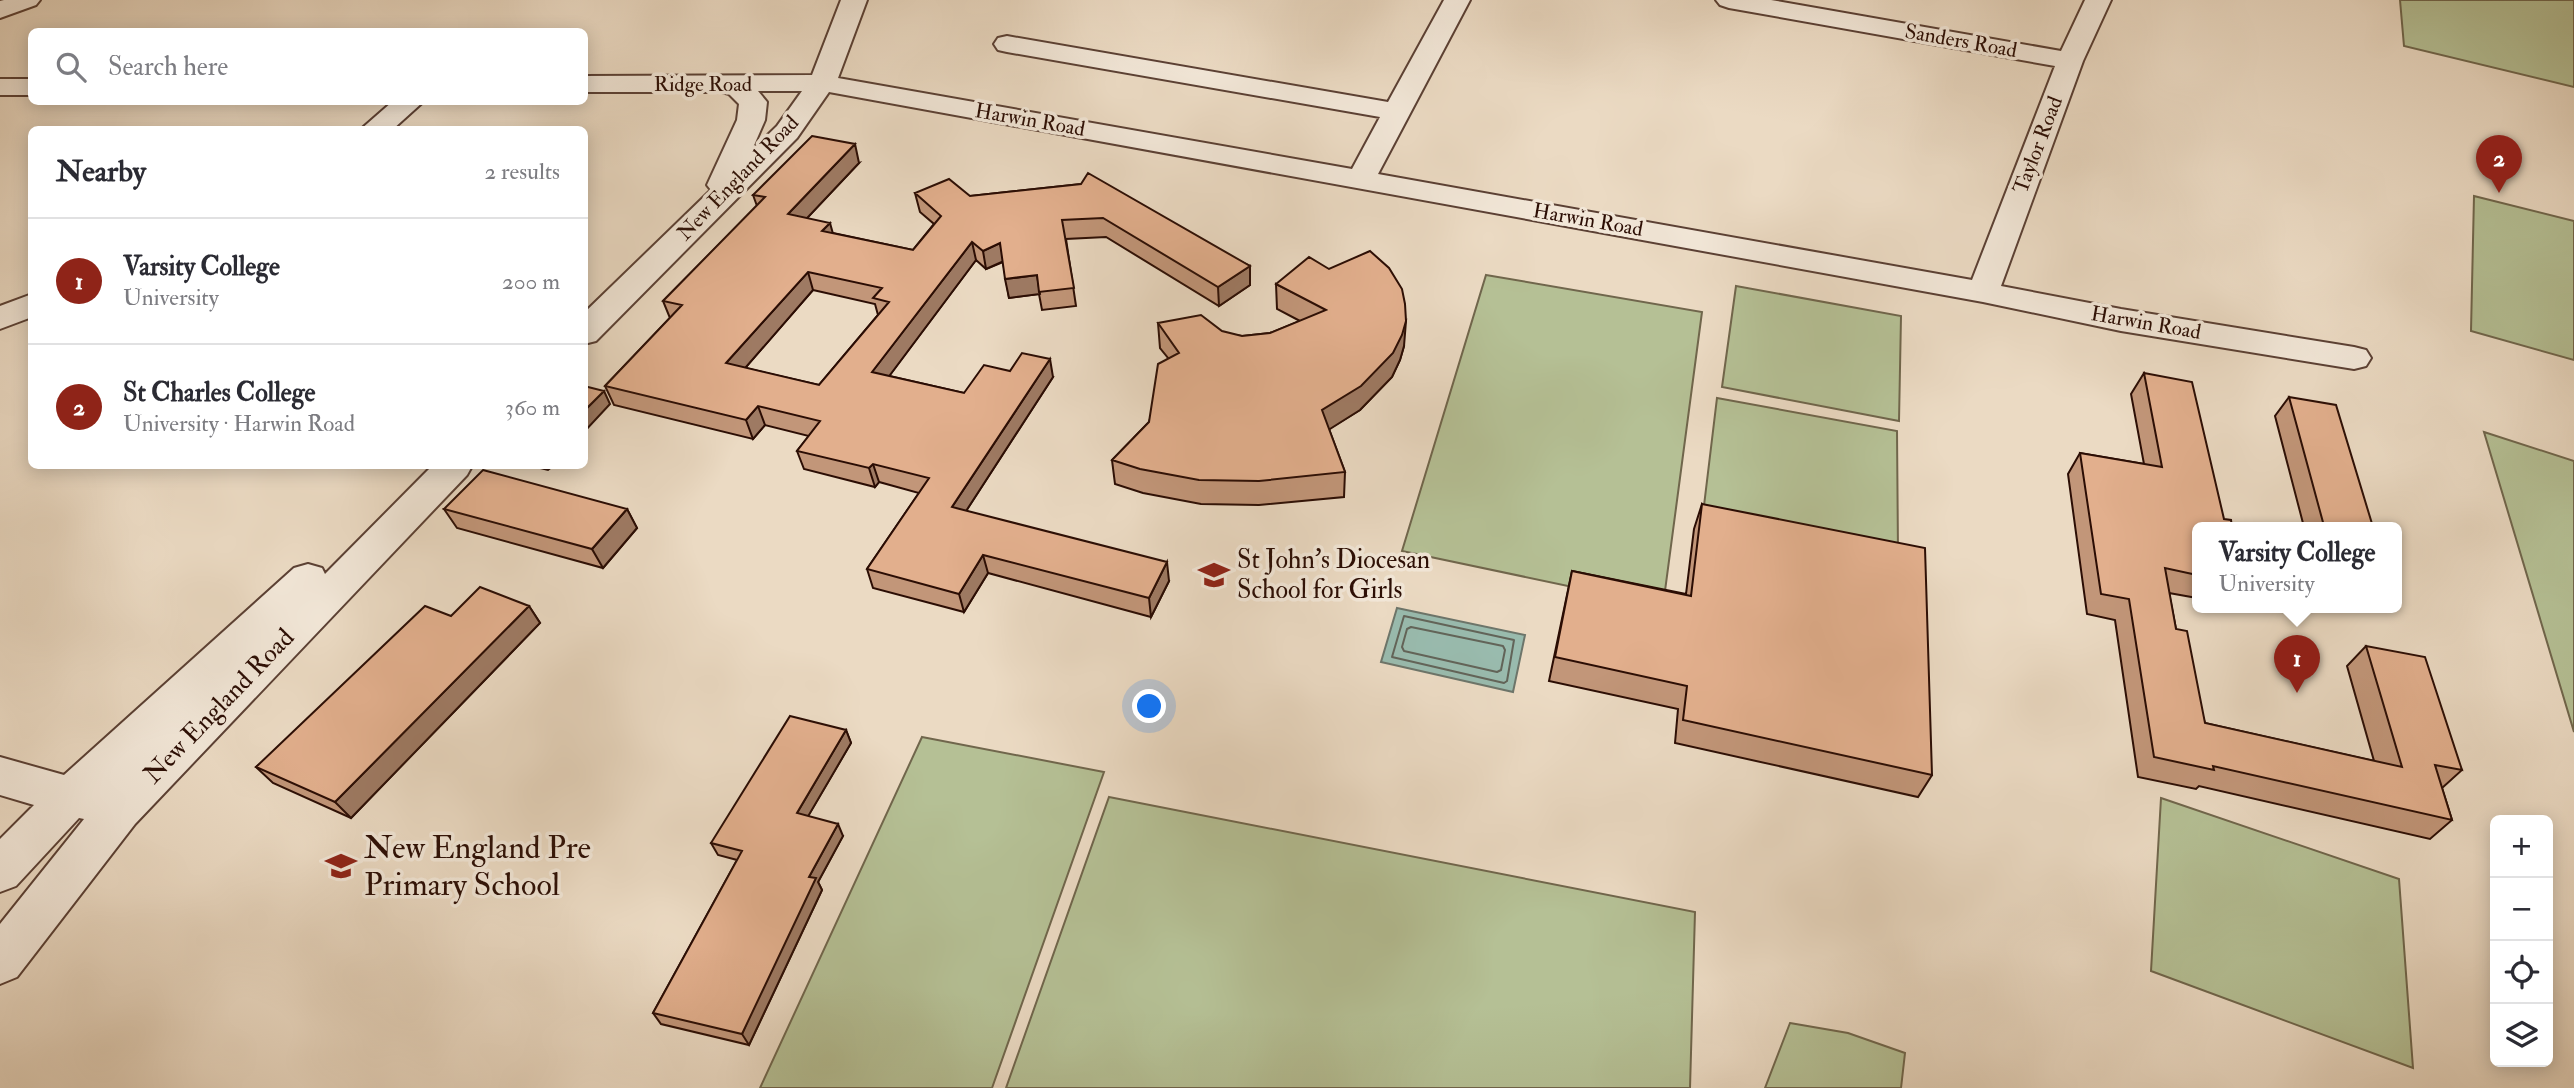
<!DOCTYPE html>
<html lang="en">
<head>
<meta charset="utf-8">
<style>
  :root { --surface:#fff; --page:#f7f7f7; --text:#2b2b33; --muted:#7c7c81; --line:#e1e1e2; --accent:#8f2418 }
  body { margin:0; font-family:"IM FELL Double Pica",serif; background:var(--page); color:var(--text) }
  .controls { position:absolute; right:21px; bottom:21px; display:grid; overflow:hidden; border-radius:10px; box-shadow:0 4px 18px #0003 }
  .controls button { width:63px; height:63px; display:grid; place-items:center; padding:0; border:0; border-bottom:2px solid var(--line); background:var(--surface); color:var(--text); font:35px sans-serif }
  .you { position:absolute; left:1150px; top:707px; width:24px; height:24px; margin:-18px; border:5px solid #fff; border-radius:50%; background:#1a73e8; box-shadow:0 0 0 10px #1a73e833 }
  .badge { display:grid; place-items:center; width:46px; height:46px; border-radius:50%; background:var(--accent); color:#fff; font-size:23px; font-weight:700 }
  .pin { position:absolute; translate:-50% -58px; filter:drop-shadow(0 2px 4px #0008) }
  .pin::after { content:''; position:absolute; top:37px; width:24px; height:21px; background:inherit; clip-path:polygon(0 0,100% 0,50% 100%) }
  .popup { position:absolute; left:2192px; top:522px; width:210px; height:91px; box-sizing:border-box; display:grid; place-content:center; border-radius:10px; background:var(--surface); filter:drop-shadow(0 2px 5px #0005); font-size:23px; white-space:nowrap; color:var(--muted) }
  .popup b { font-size:26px; color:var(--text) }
  .popup::after { content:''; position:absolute; left:50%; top:100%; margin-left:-14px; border:14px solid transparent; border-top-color:var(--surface) }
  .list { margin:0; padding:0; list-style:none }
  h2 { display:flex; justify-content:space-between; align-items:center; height:91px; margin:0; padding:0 28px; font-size:30px }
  h2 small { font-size:23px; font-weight:400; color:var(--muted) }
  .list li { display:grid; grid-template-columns:46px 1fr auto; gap:21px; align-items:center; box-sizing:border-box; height:126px; padding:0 28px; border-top:2px solid var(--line) }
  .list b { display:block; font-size:26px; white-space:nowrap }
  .list p { margin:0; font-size:23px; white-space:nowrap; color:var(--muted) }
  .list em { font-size:23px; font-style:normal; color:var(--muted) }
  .icon { flex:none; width:38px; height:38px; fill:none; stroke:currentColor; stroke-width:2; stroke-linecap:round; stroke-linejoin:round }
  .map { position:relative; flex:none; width:2574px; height:1088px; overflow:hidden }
  .search { position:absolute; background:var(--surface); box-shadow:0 4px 18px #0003; left:28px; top:28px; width:560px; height:77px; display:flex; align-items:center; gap:18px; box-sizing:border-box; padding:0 24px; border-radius:10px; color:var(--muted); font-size:26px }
  .panel { position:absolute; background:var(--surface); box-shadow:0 4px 18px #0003; left:28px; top:126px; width:560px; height:343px; border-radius:10px }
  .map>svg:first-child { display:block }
  .green { fill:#b5c095; stroke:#70664c; stroke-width:2 }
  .water { fill:#99bbae; stroke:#6d756a; stroke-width:2 }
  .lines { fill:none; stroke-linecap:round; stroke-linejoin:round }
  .shore { stroke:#626459; stroke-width:2 }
  .minor-casing { stroke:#5b4034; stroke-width:4 }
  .minor { fill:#f2e7d8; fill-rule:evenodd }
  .wall { fill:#c29679; stroke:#2b0d04; stroke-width:2; fill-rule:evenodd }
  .shaded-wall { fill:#9e7a63; stroke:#2b0d04; stroke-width:2 }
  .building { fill:#e2af8d; stroke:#2b0d04; stroke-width:2; fill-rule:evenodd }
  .labels { text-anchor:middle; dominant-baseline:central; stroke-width:7; stroke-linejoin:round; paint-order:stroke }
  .far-street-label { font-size:21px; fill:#2b0d04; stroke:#f2e7d8 }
  .poi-label { font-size:26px; fill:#2b0d04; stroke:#f2e7d8; text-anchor:start }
  .street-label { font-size:26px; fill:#2b0d04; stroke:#f2e7d8 }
  .near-poi-label { font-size:32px; fill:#2b0d04; stroke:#f2e7d8; text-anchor:start }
</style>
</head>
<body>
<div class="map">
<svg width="2574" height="1088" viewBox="0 0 2574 1088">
  <rect width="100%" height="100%" fill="#ebdac3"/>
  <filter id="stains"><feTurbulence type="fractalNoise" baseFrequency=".00286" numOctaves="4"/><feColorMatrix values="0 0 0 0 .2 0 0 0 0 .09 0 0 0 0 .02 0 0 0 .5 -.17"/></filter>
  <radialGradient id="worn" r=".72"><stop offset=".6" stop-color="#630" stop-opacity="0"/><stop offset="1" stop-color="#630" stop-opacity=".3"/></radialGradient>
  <!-- green -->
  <path class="green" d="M2400 0H2574V87L2404 46Z
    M2474 196 2574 221V360L2471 331Z
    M1486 275 1702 312 1663 606 1402 551Z
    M1736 286 1901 316 1899 421 1722 387Z
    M1717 398 1897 431 1898 553 1703 514Z
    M2484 432 2574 461V732Z
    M922 737 1104 772 992 1088H760Z
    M1109 797 1695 912 1690 1088H1006Z
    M2161 798 2399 879 2413 1068 2151 971Z
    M1790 1023 1848 1033 1905 1053 1901 1088H1765Z"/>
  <!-- water -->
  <path class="water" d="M1397 608 1525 635 1513 692 1381 662Z"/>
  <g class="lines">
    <!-- shore -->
    <path class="shore" d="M1404 616 1514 640 1507 681 1504 683 1392 657Z
      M1411 627 1503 646 1505 650 1501 670 1497 672 1404 651 1402 647 1407 629Z"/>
    <defs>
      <path id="minor" d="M4 0H40L36 5 0 18V1Z
        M841 0H867L838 78 1352 169 1380 117 1007 52 998 50 994 44 998 38 1007 36 1388 102 1444 0H1470L1378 174 1972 280 2055 66 1729 8 1720 5 1716 0H1771L2061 51 2085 0H2111L2083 61 2001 286 2121 309 2354 347 2366 350 2371 358 2366 366 2354 369 2121 331 1983 302 829 92 797 138 596 341 584 344V313L711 190 707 185 737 120 739 104 729 94 722 92H584V76L812 75ZM758 91H802L777 126 752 150 765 120 767 102Z
        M0 79H32V95H0Z
        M392 102H423L392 130H360Z
        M32 294V317L0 329V306Z
        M432 466H472L467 475 135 824 17 977 0 984V924L84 819 79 818 16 886 0 892V839L34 805 0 795V757L64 775 294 568 308 564 322 568 325 574Z"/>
    </defs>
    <!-- minor casing -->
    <use href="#minor" class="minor-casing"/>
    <!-- minor -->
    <use href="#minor" class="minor"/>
  </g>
  <!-- wall -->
  <path class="wall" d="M859 163 807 218 833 233 913 250 934 224 920 212 915 193 970 196 1081 184 1250 266V285L1219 306 1106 237 1066 239 1076 306 1042 310 1039 294 1009 298 1003 262 986 269 976 260 889 376 964 393 1010 371 1053 377 966 511 1169 581 1151 617 988 573 964 612 873 588 867 569 919 493 879 482 875 487 804 469 797 451 809 436 765 425 753 439 614 405 605 386 670 318 663 301 757 206 753 195ZM813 290 875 304 878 315 819 385 745 368Z
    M1276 284 1404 346 1400 360 1392 377 1360 410 1329 429 1345 472 1344 497 1259 505 1201 504 1143 493 1115 484 1112 460 1149 422 1168 358 1160 348 1158 323 1242 336 1270 333 1300 321 1277 309Z
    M2144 373 2197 527V598L2169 593 2176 629 2205 723 2374 761 2347 666 2366 646 2462 770 2442 788 2452 820 2430 839 2199 786 2196 789 2138 777 2115 620 2087 614 2068 474 2080 453 2144 464 2131 394Z
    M2289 397 2373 527H2304L2275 416Z
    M532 466H553L548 470Z
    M1702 504 1932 775 1918 797 1675 743 1678 709 1549 681 1572 571 1686 594 1694 529Z
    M444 509H627L637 528 603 568 457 528Z
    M529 606 540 623 351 818 273 783 256 767 451 616Z
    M846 730 851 743 808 816 843 836 818 882 822 890 749 1045 661 1024 653 1013 737 860 718 855 711 843Z"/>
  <!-- shaded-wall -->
  <path class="shaded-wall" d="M855 144 859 163 793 233 788 214Z
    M830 223 835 241 822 231Z
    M972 242 976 260 878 391 872 372Z
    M1000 243 1004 261 986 269 983 251Z
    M1250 266V285L1219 306 1218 287Z
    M808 272 813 290 733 382 726 363Z
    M1037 275 1040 294 1009 298 1005 279Z
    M1406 321 1404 346 1400 360 1392 377 1360 410 1322 434V410Z
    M1050 359 1053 377 957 525 952 507Z
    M604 391 610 404 584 432V411Z
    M758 406 765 425 753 439 746 420Z
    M873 464 879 482 875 487 869 468Z
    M627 509 637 528 603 568 592 549Z
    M983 555 988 573 964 612 959 594Z
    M1167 562 1169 581 1151 617 1149 598Z
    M529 606 540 623 351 818 335 802Z
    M846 730 851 743 803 825 797 813Z
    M838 824 843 836 818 882 822 890 749 1045 742 1034 809 877Z"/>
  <!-- building -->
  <path class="building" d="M812 136 855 144 788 214 830 223 822 231 913 250 941 216 915 193 949 179 970 196 1081 184 1088 173 1250 266 1218 287 1103 218 1062 220 1074 288 1039 292 1037 275 1005 279 1000 243 983 251 972 242 872 372 964 393 984 365 1010 371 1022 353 1050 359 952 507 1167 562 1149 598 983 555 959 594 867 569 929 478 873 464 869 468 797 451 820 421 758 406 746 420 605 386 682 305 663 301 765 197 753 195ZM808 272 882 288 873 298 889 302 819 385 726 363Z
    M1370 251 1389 268 1402 289 1405 304 1406 321 1402 335 1393 353 1361 386 1322 410 1345 472 1259 481 1199 480 1140 469 1112 460 1149 422 1158 364 1179 353 1158 323 1201 315 1222 331 1242 336 1270 333 1326 310 1276 284 1309 257 1329 269Z
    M2144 373 2192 382 2224 519 2231 520 2232 527H2197V575L2165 568 2176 629 2187 631 2205 723 2402 767 2366 646 2425 657 2462 770 2435 765 2452 820 2213 766 2214 770 2154 757 2129 599 2101 594 2080 453 2162 467Z
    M584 386 604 391 584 411Z
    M2289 397 2336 405 2373 527 2324 526Z
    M483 470 627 509 592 549 444 509Z
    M1702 504 1925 548 1932 775 1683 720 1687 686 1555 657 1572 571 1691 596Z
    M480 587 529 606 335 802 256 767 425 606 451 616Z
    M790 716 846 730 797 813 838 824 809 877 816 878 742 1034 653 1013 742 851 711 843Z"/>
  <!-- icons -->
  <defs>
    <symbol id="school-bare" viewBox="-9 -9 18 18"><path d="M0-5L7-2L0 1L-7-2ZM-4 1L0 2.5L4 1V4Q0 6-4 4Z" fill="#8f2418" stroke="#f2e7d8" stroke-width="2.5" paint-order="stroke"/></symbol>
  </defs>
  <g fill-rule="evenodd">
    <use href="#school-bare" x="1192" y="553" width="44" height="44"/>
    <use href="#school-bare" x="319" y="844" width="44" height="44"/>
  </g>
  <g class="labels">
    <!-- far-street labels -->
    <g class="far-street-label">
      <text transform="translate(1961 41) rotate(10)">Sanders Road</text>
      <text x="703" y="84">Ridge Road</text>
      <text transform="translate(1030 120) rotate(10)">Harwin Road</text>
      <text transform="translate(2038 145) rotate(-69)">Taylor Road</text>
      <text transform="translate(738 178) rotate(-46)">New England Road</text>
      <text transform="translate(1588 220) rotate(10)">Harwin Road</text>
      <text transform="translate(2146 323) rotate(10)">Harwin Road</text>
    </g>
    <!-- poi labels -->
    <g class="poi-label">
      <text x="1237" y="560">St John's Diocesan<tspan x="1237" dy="30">School for Girls</tspan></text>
    </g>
    <!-- street labels -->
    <g class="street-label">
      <text transform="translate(219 706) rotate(-46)">New England Road</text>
    </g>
    <!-- near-poi labels -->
    <g class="near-poi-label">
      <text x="364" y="848">New England Pre<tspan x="364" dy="37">Primary School</tspan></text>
    </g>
  </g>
  <rect width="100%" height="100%" filter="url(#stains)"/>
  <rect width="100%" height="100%" fill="url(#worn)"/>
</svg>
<div class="controls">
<button>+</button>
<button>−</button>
<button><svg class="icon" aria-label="locate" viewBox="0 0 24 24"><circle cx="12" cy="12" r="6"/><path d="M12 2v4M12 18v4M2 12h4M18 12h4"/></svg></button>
<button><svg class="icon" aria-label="layers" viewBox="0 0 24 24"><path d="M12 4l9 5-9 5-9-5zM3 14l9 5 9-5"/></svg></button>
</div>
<div class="you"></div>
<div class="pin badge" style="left:2297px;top:693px">1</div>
<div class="popup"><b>Varsity College</b>University</div>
<div class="pin badge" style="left:2499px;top:193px">2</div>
<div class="search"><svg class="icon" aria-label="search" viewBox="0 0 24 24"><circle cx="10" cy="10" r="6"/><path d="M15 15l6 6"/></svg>Search here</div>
<section class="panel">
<h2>Nearby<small>2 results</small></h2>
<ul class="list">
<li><span class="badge">1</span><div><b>Varsity College</b><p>University</p></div><em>200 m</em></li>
<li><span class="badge">2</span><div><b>St Charles College</b><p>University · Harwin Road</p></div><em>360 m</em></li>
</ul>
</section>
</div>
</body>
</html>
